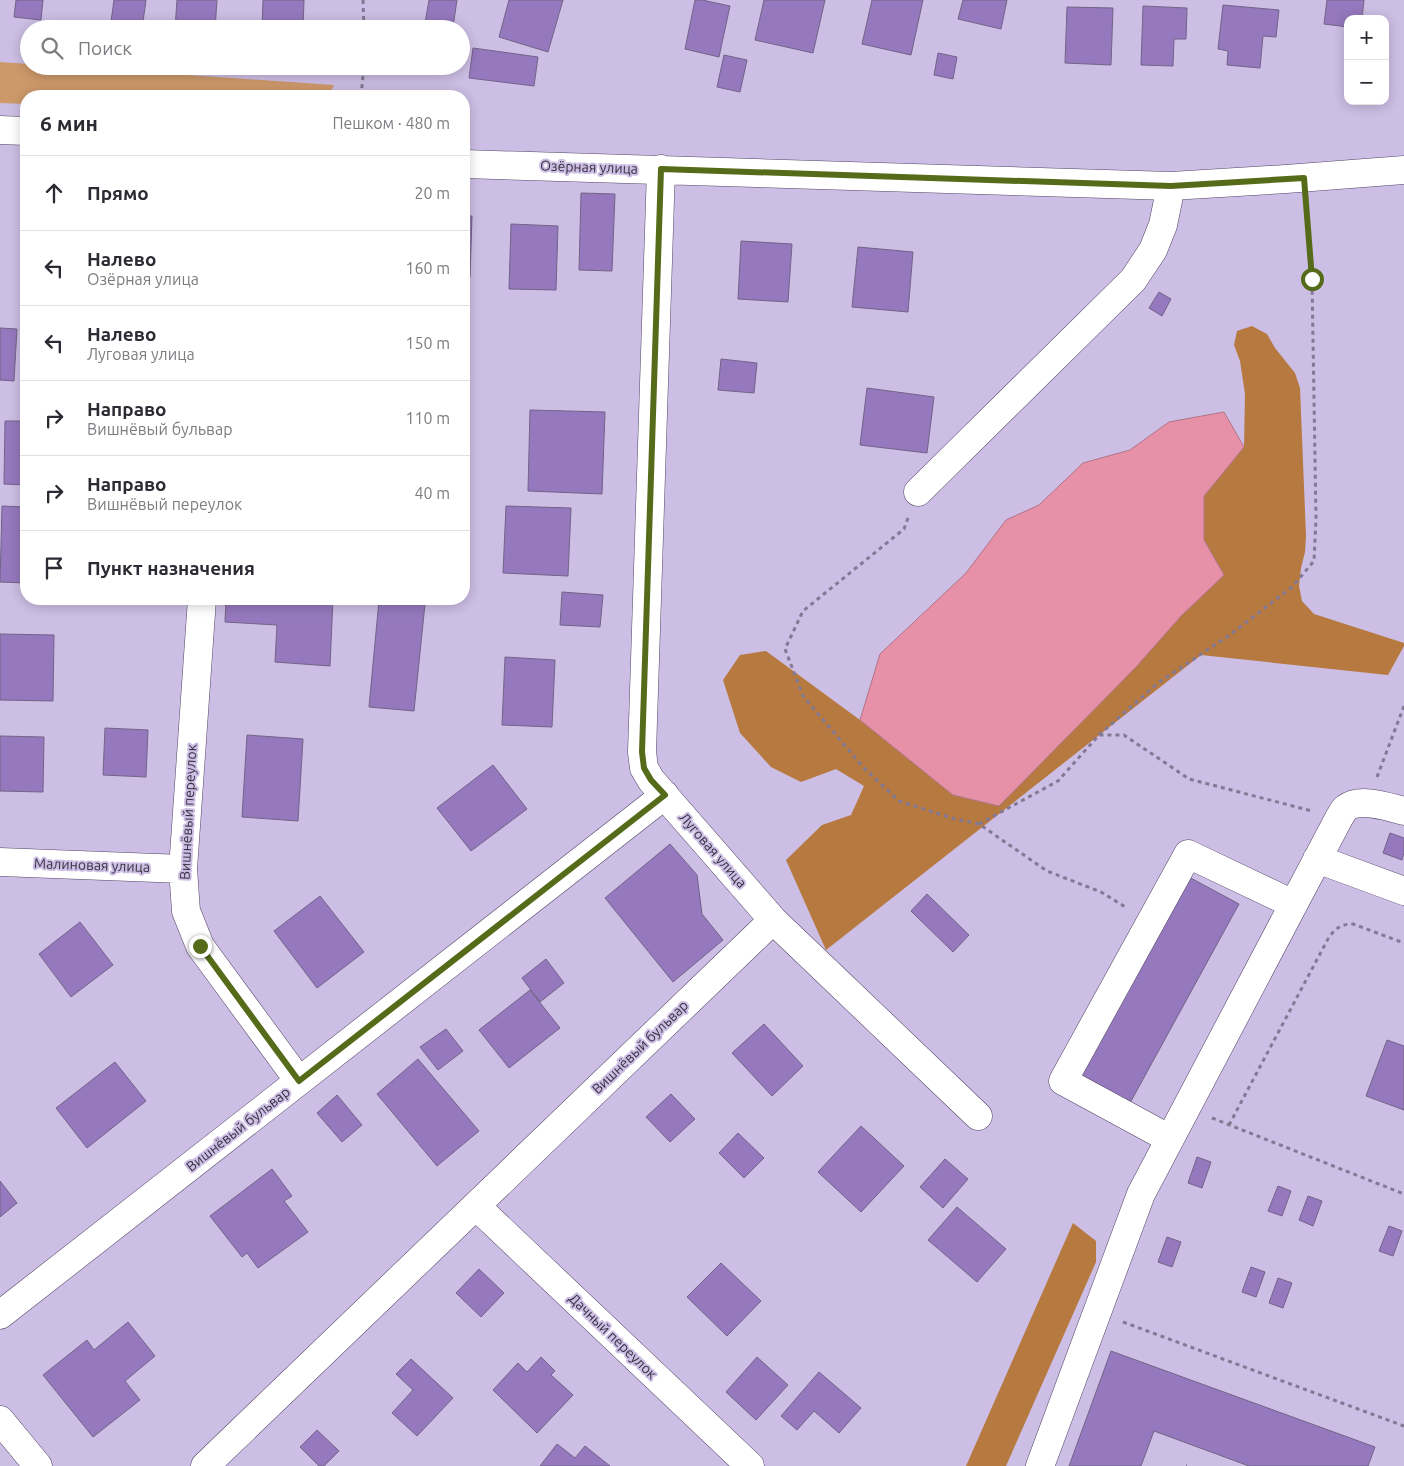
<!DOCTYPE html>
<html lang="ru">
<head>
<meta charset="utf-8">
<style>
  :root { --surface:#fff; --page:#f2f2f3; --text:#2b2b33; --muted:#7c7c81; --line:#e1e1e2 }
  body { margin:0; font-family:Ubuntu,sans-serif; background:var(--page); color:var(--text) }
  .controls { position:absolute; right:15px; top:15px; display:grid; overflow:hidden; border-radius:10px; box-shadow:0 2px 12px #0003 }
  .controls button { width:45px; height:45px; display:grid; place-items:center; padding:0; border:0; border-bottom:1px solid var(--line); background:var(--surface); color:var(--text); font:25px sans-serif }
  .stop { position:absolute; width:15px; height:15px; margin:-11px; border:4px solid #566b19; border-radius:50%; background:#fff }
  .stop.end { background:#566b19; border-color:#fff; box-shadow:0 1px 5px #0008 }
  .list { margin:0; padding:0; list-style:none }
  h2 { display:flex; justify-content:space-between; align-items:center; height:65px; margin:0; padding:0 20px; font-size:21px }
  h2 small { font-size:16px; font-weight:400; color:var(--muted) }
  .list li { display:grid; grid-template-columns:32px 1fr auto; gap:15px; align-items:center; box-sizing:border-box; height:75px; padding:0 20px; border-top:1px solid var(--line) }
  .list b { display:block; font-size:19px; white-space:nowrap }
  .list p { margin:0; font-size:16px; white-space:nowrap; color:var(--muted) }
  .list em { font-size:16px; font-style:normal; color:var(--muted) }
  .icon { flex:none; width:28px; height:28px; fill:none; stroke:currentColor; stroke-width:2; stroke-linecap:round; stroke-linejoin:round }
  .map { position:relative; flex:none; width:1404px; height:1466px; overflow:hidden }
  .search { position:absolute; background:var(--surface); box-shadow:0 2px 12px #0003; left:20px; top:20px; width:450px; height:55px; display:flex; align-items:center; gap:12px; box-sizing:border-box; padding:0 18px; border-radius:28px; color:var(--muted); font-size:19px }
  .panel { position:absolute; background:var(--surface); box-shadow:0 2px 12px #0003; left:20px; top:90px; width:450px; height:515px; border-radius:20px }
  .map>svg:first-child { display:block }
  .green { fill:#cd996a }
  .forest { fill:#b6793f }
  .water { fill:#e691a7; stroke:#b17488 }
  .building { fill:#9578bd; stroke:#726486 }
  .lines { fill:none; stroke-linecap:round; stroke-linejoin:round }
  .minor-casing { stroke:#524565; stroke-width:29 }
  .path { stroke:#847994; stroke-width:3; stroke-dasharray:4 4; stroke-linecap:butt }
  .minor { stroke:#fff; stroke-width:28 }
  .route { stroke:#566b19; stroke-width:6 }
  .labels { text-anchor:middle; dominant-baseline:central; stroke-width:4; stroke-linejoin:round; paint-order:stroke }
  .street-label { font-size:14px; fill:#36303f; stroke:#ccbee4 }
</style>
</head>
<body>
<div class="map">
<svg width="1404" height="1466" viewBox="0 0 1404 1466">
  <rect width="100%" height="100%" fill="#ccbee4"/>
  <!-- green -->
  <path class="green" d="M0 62 29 64V66H58L334 85 329 96H26V104L0 103Z"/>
  <!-- forest -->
  <path class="forest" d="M1252 326 1267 334 1275 348 1295 373 1300 388 1306 536 1305 552 1301 568 1299 586 1302 601 1314 614 1404 643V646L1388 675 1201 655 826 950 786 860 822 825 851 815 864 786 836 769 801 782 771 767 740 733 723 680 740 655 766 651 860 720 953 795 999 806 1136 667 1181 616 1224 575 1204 540V496L1244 447 1245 394 1240 361 1234 345 1237 331Z
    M1073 1223 1096 1241V1262L1006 1466H966Z"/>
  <!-- water -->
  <path class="water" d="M1224 412 1244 447 1204 496V540L1224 575 1181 616 1136 667 999 806 953 795 860 720 880 654 966 573 1006 520 1039 505 1083 463 1130 450 1169 422Z"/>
  <!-- building -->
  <path class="building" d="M16 0H43L41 20 14 17Z
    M114 0H146L142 29H110Z
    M177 0H217L215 29H175Z
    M263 0H304L303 29 262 28Z
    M429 0H457L453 27 425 23Z
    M509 0H563L548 52 499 37Z
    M695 0H702L730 6 719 57 685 49Z
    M764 0H825L813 53 755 40Z
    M872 0H923L911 55 862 44Z
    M963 0H1007L1001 29 958 19Z
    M1327 0H1364L1362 19H1348V27L1324 24Z
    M1223 5 1279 10 1276 37 1263 36 1260 68 1227 65 1228 51 1218 49Z
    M1143 6 1187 8 1186 39H1174L1173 66 1141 65Z
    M1067 7 1113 8 1111 65 1065 63Z
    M473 48 538 57 534 86 469 78Z
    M938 53 957 57 953 79 934 75Z
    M724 55 747 60 740 92 717 87Z
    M246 66H277V74L246 72Z
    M581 193 615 194 612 271 579 270Z
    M464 216H472L470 278 464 277Z
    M511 224 558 226 556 290 509 289Z
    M741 241 792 244 788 302 738 299Z
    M858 247 913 252 908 312 852 307Z
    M1159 292 1171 299 1162 316 1149 308Z
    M0 328 17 329 14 381 0 380Z
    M721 359 757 363 754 393 718 390Z
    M867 388 934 397 927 453 860 445Z
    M530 410 605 412 602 494 528 491Z
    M5 421H26V485L4 484Z
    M2 506 26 507V583L0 582Z
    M506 506 571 508 568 576 503 573Z
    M562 592 603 595 600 627 560 625Z
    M226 599H333L330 666 275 662 277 625 225 622Z
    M379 600 425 604 414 711 369 707Z
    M0 634 54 635 53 701 0 700Z
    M505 657 555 660 552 727 502 725Z
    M105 728 148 730 146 777 103 775Z
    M247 735 303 739 298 821 242 817Z
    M0 736 44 737 43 792 0 791Z
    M493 765 527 809 471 851 437 808Z
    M1390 833 1404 838V853L1402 860 1383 853Z
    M670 844 697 875 702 914 723 940 673 982 605 898Z
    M1187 876 1239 904 1130 1103 1078 1076Z
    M927 894 969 935 953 952 911 911Z
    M320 896 364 952 317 988 274 931Z
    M80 922 113 965 71 997 39 954Z
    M546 959 564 983 540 1002 522 978Z
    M530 990 560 1028 509 1068 479 1030Z
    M764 1024 803 1066 772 1096 732 1053Z
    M446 1029 463 1051 438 1070 420 1047Z
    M1387 1040 1404 1046V1110L1366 1096Z
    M418 1059 479 1131 437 1166 377 1094Z
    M115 1062 146 1101 87 1148 56 1108Z
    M671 1094 695 1119 670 1142 646 1117Z
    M337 1095 362 1125 342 1142 317 1113Z
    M861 1126 904 1166 861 1212 818 1172Z
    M738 1133 764 1158 744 1178 719 1153Z
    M1197 1157 1211 1162 1202 1188 1188 1183Z
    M945 1159 968 1179 943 1208 920 1187Z
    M272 1169 292 1196 284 1201 308 1232 258 1268 247 1253 242 1257 210 1216Z
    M0 1181 17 1203 0 1217Z
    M1278 1186 1291 1191 1282 1216 1268 1211Z
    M1308 1196 1322 1201 1313 1226 1299 1220Z
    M957 1207 1006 1249 977 1282 928 1240Z
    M1389 1226 1402 1231 1393 1256 1379 1251Z
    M1167 1237 1181 1242 1172 1267 1158 1262Z
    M721 1263 761 1301 727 1336 687 1297Z
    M1251 1267 1265 1272 1256 1297 1242 1292Z
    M479 1269 504 1293 481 1317 456 1293Z
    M1278 1278 1292 1283 1283 1308 1269 1303Z
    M128 1322 155 1356 125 1381 140 1400 93 1437 43 1375 87 1340 94 1350Z
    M1111 1351 1375 1447 1368 1466H1249L1154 1431 1141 1466H1069Z
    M541 1357 555 1371 551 1375 573 1395 537 1433 493 1390 518 1363 527 1372Z
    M757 1357 788 1385 756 1420 726 1392Z
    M411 1359 453 1398 417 1436 392 1413 413 1390 396 1374Z
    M819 1372 861 1408 839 1433 814 1411 797 1430 781 1416Z
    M317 1430 339 1451 324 1466H319L300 1447Z
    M557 1444 575 1458 585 1446 610 1466H540Z"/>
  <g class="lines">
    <defs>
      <path id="minor" d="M0 130 26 131
        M464 164 1171 186 1286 179 1404 170
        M661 169 642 752 644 768 651 780 773 920 978 1116
        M918 492 1133 280 1153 250 1163 225 1171 186
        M202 599 183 869 186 911 200 946 299 1081
        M1317 859 1404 891
        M0 862 183 869
        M1170 1139 1063 1081 1188 854 1293 904
        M476 1206 750 1466
        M0 1315 665 795
        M0 1420 38 1466
        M205 1466 773 920
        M1040 1466 1141 1194 1339 818C1341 815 1343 810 1346 808 1360 797 1388 807 1404 811"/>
    </defs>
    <!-- minor casing -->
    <use href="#minor" class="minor-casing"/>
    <!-- path -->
    <path class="path" d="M363 0 364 29
      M361 96 364 66
      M908 518 904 529 803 611 785 649 803 696 863 767 899 801 955 819 979 824 1047 871 1101 892 1127 908
      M1099 735 1158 683 1231 634 1292 587 1314 561 1316 519 1312 279 1306 204
      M1377 777 1404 706
      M979 824 1058 781 1099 735H1124L1189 779 1312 811
      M1212 1118 1404 1194
      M1229 1125 1329 937C1336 928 1341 924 1353 924L1404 943
      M1123 1322 1404 1426
      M1186 1466H1187"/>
    <!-- minor -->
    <use href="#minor" class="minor"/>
  </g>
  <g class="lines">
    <!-- route -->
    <path class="route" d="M200 946 299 1081 665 795 651 780 644 768 642 752 661 169 1171 186 1304 178 1312 279"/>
  </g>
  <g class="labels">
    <!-- street labels -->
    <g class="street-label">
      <text transform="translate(589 167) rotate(2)">Озёрная улица</text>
      <text transform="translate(188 812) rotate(-87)">Вишнёвый переулок</text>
      <text transform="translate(713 850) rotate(49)">Луговая улица</text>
      <text transform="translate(92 865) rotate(2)">Малиновая улица</text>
      <text transform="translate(640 1047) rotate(-44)">Вишнёвый бульвар</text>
      <text transform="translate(238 1129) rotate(-38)">Вишнёвый бульвар</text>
      <text transform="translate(613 1336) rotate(44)">Дачный переулок</text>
    </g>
  </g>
</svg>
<div class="controls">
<button>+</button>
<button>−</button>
</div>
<div class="stop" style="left:1312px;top:279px"></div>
<div class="stop end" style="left:200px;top:946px"></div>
<div class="search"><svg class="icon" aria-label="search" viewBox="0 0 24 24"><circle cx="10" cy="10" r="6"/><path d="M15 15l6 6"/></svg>Поиск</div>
<section class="panel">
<h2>6 мин<small>Пешком · 480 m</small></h2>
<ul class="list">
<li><svg class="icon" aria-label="ahead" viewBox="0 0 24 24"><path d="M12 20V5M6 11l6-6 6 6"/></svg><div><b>Прямо</b></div><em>20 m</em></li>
<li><svg class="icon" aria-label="left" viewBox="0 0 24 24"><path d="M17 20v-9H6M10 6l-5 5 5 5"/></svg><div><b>Налево</b><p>Озёрная улица</p></div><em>160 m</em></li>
<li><svg class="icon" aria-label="left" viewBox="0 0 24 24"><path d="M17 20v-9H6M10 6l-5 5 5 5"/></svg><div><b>Налево</b><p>Луговая улица</p></div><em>150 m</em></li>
<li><svg class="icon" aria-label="right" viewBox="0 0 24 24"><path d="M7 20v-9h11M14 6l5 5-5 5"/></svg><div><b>Направо</b><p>Вишнёвый бульвар</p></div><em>110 m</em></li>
<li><svg class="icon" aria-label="right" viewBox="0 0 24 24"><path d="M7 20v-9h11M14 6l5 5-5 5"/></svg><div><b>Направо</b><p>Вишнёвый переулок</p></div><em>40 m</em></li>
<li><svg class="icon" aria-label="arrive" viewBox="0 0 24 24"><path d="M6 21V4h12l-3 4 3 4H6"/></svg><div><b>Пункт назначения</b></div></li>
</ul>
</section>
</div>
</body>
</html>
